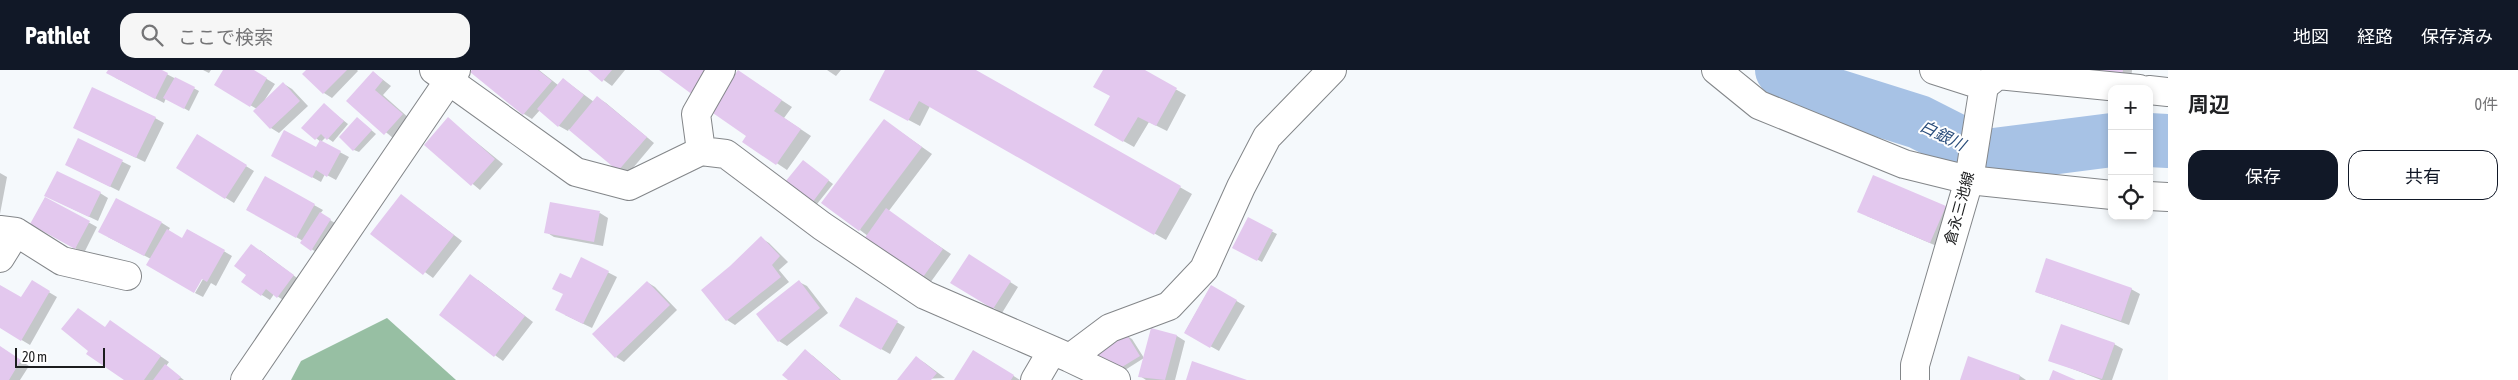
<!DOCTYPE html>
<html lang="ja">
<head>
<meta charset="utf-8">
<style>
  :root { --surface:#fff; --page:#f6f6f6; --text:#202124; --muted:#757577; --line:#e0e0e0; --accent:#111827 }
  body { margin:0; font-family:"Asap Condensed","Noto Sans JP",sans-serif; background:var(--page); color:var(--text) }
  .controls { position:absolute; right:15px; top:15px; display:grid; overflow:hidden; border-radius:10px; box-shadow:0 2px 8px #0003 }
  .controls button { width:45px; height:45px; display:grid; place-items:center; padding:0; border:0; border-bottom:1px solid var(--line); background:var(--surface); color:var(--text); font:25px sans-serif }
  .scale { position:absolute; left:15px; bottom:12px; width:90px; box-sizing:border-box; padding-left:5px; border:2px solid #1c1d1e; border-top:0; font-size:14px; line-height:18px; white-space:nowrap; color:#1c1d1e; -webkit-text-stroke:4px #fff; paint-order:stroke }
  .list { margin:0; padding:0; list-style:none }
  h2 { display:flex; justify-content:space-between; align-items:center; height:65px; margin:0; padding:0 20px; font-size:21px }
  h2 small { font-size:16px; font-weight:400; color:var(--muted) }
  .actions { display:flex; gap:10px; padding:15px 20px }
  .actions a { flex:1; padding:11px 0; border:1px solid var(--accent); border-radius:15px; text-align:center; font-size:18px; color:var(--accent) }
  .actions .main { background:var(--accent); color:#fff }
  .icon { flex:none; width:28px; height:28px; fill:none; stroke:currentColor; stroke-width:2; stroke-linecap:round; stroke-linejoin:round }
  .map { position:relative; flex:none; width:2168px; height:310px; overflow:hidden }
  header { display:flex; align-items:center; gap:30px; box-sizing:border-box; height:70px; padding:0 25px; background:var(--accent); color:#fff }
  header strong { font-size:24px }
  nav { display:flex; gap:28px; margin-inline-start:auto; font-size:18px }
  .search { width:350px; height:45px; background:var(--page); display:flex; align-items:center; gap:12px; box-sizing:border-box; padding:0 18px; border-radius:15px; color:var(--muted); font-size:19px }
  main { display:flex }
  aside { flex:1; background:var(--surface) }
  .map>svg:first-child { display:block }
  .forest { fill:#97bfa3 }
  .shadow { fill:#0003 }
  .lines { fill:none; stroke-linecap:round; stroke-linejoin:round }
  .river { stroke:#a7c2e5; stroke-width:54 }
  .building { fill:#e3c8ee }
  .minor-casing { stroke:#838689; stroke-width:30 }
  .secondary-casing { stroke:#838689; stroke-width:30 }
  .minor { stroke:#fff; stroke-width:28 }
  .secondary { stroke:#fff; stroke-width:28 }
  .labels { text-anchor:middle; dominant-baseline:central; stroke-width:4; stroke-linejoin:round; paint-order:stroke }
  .street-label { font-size:15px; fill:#1c1d1e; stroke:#fff }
  .water-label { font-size:16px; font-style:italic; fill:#2a4d7b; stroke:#fff }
</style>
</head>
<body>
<header>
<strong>Pathlet</strong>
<div class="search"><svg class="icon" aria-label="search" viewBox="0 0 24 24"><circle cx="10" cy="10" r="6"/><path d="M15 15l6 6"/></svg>ここで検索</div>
<nav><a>地図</a><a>経路</a><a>保存済み</a></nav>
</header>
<main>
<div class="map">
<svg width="2168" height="310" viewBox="0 0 2168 310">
  <rect width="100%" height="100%" fill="#f5f9fc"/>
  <!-- forest -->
  <path class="forest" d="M387 248 456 310H291L301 291Z"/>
  <!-- shadow -->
  <path class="shadow" d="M109 0H159L199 21 189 41 166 28 164 33 116 8Z
    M203 0H211L209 3Z
    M225 0H252L275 14 264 31 284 14 292 19 308 36 279 63 271 58 257 39 216 15Z
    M308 0H357L358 1 332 28 324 23Z
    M474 0H539L558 15 563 9 594 32 598 28 606 33 654 73 627 105 569 59 568 61 559 56 540 40 532 49 524 44 472 2Z
    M590 0H625L612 16Z
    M827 0H841L836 6Z
    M886 0H973L1192 124 1166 170 930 36 920 56 882 36Z
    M1104 0H1141L1186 25 1167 61 1149 52 1134 77 1095 55 1112 26Z
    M2053 0H2132L2131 13Z
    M373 2 391 16 383 25 410 49 393 68 348 31Z
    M748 8 792 37 784 48 811 66 787 100 744 71 748 65Z
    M324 35 348 54 333 72 326 67 321 72 349 87 336 110 325 104 321 112 281 90 317 79 321 72 303 58Z
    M155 48 164 53 145 92 83 62Z
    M357 48 376 64 359 82 354 80Z
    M448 49 503 94 480 120 426 75Z
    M885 51 932 84 888 142 951 184 930 213 860 160Z
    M197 66 254 101 234 133 178 98Z
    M79 70 131 96 119 121 75 99Z
    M807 94 833 114 817 134 812 132Z
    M0 103 7 107 0 144Z
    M265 108 323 140 320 144 335 153 316 182 302 173 303 171 247 139Z
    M100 123 108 128 98 151 54 130Z
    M45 128 97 157 84 183 31 154Z
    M409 131 462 171 433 208 372 163Z
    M1945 137 1954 142 1939 177 1867 146Z
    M600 143 608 148 603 176 554 167 546 162Z
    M1248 149 1277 164 1262 192 1234 177Z
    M162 153 170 158 168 161 182 169 188 160 232 186 216 216 211 213 203 227 195 223 206 204 151 189 108 167Z
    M761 168 769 173 788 192 779 200 789 212 735 255 727 250 731 197Z
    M260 180 301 211 286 232 274 224 270 230 262 225Z
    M582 189 617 207 592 258 565 245 572 210Z
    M977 191 1018 217 1002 243 952 212Z
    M478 210 533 252 503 291 440 245Z
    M32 212 57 227 30 275 0 257V217L22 229Z
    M647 212 655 217 677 240 624 292 616 287Z
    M799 212 807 216 828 243 787 276 779 271Z
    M1211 216 1245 236 1219 281 1185 262Z
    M2131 219 2140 224 2129 255 2036 222Z
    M856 228 905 257 890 284 841 256Z
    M118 257 169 292 166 296 184 310H126Z
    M1152 259 1177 266 1185 271 1175 310H1146L1140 306Z
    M1127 266 1132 269 1144 288 1114 307Z
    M2114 274 2123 279 2112 310H2101L2050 290Z
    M0 277 29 296 20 310H0Z
    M805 281 813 286 841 310H790Z
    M982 286 1020 310H955Z
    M917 288 925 293 945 308 899 310Z
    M1969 288 2020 306 2026 310H1961Z"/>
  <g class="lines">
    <!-- river -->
    <path class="river" d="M1782 0 1830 24 1919 52 1986 86 2112 70
      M2149 70 2168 71"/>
  </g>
  <!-- building -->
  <path class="building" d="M108 0H162L168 3 155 29 106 3Z
    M223 0H254L267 8 250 37 214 15Z
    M306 0H347L323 24 302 4Z
    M472 0H538L552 11 523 45 470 2Z
    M588 0H612L602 12Z
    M659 0H712L693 25Z
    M738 0 782 30 774 41 801 59 776 95 742 72 746 66 710 41Z
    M885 0H976L1181 116 1154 165 919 31 908 51 869 30Z
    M1103 0H1145L1177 18 1156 56 1138 47 1123 72 1094 55 1110 26 1093 17Z
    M2067 0H2123L2122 9Z
    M373 1 383 10 375 20 403 44 384 65 346 31Z
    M175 7 195 17 184 39 163 28Z
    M563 8 584 25 558 57 537 39Z
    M283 12 300 31 270 59 253 41Z
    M92 17 156 47 136 88 73 58Z
    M597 26 647 67 618 101 569 60Z
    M324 33 344 51 327 70 321 64 315 70 301 58Z
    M357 47 372 60 353 81 339 67Z
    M448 47 495 89 471 116 424 75Z
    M884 49 922 77 859 161 821 133Z
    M284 60 316 77 320 70 341 81 327 107 316 100 312 108 271 86Z
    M197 64 247 95 225 129 176 98Z
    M78 68 123 90 110 117 65 95Z
    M803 90 829 110 812 133 785 112Z
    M57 101 101 122 89 147 44 126Z
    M1873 105 1946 136 1930 173 1857 142Z
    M265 106 315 134 296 168 246 140Z
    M401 124 454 165 423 205 370 164Z
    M45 127 90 151 75 179 30 154Z
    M116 128 162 152 144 186 98 162Z
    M550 132 600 141 594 172 544 163Z
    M886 138 943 179 921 210 864 169Z
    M320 142 331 149 311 181 300 173Z
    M1248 147 1273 160 1257 191 1232 178Z
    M167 159 182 168 187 159 225 180 207 212 202 209 194 223 146 195Z
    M761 166 780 186 772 195 781 207 726 251 701 220 730 196Z
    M251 174 294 205 277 228 266 219 261 226 241 212 246 205 234 196Z
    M969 184 1011 211 993 239 950 213Z
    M581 187 609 201 583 254 555 240 563 224 552 219 560 203 571 208Z
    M2046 188 2132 218 2121 251 2035 222Z
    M470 204 525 246 494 287 439 245Z
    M32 210 50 221 21 271 0 258V215L21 227Z
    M799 210 820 238 778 272 756 244Z
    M647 211 670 235 615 288 592 264Z
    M1211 215 1237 230 1210 278 1184 263Z
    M856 227 898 251 881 280 839 256Z
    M78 238 105 257 110 250 161 286 144 310H124L86 284 88 281 61 259Z
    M2061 254 2115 273 2102 309 2048 291Z
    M1151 258 1177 265 1165 310 1138 307Z
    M1127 265 1140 286 1109 305 1096 284Z
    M0 276 21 290 9 310H0Z
    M805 279 840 310H788L782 305Z
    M973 280 1014 305 1011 310H954Z
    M916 286 937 303 931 310H897Z
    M1968 286 2020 305 2019 310H1960Z
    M1192 291 1247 310H1186Z
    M165 294 181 307 178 310H153Z
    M2053 300 2076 310H2049Z"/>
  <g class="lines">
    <defs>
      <path id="minor" d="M434 0 576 102 629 116 701 81 726 84 822 156 925 225 1070 288 1110 258 1169 236 1204 199 1241 117 1267 67 1332 0
        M1716 0 1759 35 1904 94 1969 110 2112 125
        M1984 16 1998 5 2139 19
        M2149 20 2168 22
        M701 81 696 44 721 0
        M2149 126 2168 127
        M0 160 16 162 62 191 127 206
        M0 188 16 162
        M1070 288 1116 310
        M245 310 456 0
        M1035 310 1052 281"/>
      <path id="secondary" d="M1915 310V295L1969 110 1984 16 1934 0"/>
    </defs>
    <!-- minor casing -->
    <use href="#minor" class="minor-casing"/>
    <!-- secondary casing -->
    <use href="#secondary" class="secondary-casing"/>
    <!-- minor -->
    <use href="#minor" class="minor"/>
    <!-- secondary -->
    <use href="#secondary" class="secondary"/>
  </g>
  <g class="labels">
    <!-- street labels -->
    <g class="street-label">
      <text transform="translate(1959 138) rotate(-75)">倉永三池線</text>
    </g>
    <!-- water labels -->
    <g class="water-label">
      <text transform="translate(1943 65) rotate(26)">白銀川</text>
    </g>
  </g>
</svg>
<div class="controls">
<button>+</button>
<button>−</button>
<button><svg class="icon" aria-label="locate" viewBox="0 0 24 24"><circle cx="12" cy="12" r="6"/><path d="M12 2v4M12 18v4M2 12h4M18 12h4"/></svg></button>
</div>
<div class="scale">20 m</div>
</div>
<aside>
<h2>周辺<small>0件</small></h2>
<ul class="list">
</ul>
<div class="actions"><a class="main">保存</a><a>共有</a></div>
</aside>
</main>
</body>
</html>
